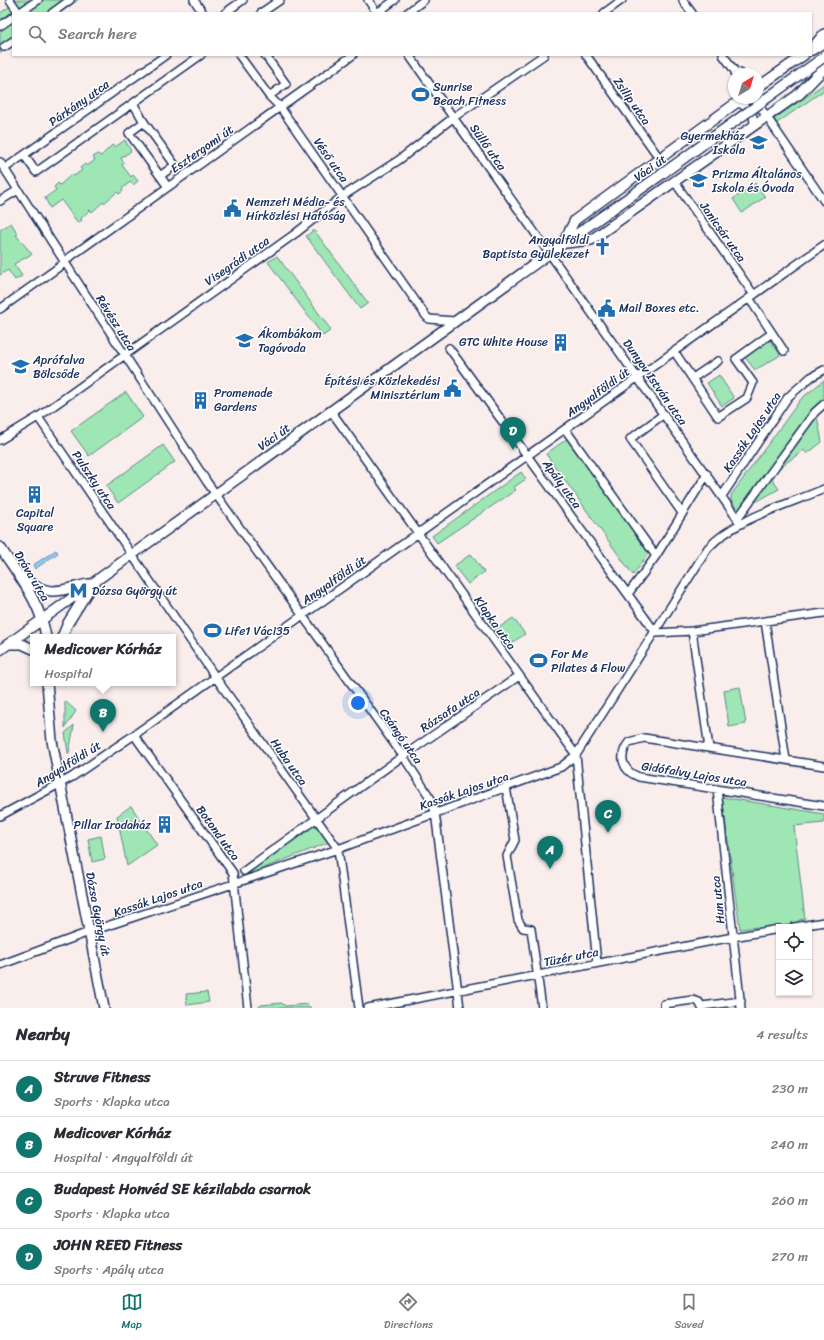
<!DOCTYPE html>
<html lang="en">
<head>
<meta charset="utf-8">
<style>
  :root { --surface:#fff; --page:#f7f7f7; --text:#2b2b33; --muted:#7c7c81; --line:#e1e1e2; --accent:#0f766e }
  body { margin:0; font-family:Sriracha,sans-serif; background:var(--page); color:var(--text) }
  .controls { position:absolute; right:12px; bottom:12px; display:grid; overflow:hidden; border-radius:0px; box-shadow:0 1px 3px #0004 }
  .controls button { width:36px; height:36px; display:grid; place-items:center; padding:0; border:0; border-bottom:1px solid var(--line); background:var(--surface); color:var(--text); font:20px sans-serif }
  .compass { position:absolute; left:728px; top:68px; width:36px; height:36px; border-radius:50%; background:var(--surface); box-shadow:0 1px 3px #0004; rotate:38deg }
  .you { position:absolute; left:358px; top:703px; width:14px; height:14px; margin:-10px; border:3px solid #fff; border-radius:50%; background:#1a73e8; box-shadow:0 0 0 6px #1a73e833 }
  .badge { display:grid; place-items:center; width:26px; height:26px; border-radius:50%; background:var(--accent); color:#fff; font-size:13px; font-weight:700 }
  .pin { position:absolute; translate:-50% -33px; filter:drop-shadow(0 1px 2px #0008) }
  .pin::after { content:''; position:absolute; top:21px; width:14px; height:12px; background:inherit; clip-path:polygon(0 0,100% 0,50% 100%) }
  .popup { position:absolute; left:30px; top:634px; width:146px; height:52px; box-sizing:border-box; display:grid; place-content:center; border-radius:0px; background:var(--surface); filter:drop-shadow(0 1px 3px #0005); font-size:13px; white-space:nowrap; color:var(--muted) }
  .popup b { font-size:15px; color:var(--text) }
  .popup::after { content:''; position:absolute; left:50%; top:100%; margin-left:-8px; border:8px solid transparent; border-top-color:var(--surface) }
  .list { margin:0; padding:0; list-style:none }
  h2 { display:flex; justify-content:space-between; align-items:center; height:52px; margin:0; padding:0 16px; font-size:17px }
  h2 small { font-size:13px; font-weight:400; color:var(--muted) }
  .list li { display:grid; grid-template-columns:26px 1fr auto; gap:12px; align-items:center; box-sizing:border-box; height:56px; padding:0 16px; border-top:1px solid var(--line) }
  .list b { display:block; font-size:15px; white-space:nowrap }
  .list p { margin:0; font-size:13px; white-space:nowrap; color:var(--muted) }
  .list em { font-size:13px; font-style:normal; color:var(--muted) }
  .icon { flex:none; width:22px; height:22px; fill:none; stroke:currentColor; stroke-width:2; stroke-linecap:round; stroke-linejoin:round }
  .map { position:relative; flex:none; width:824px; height:1008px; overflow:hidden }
  .search { position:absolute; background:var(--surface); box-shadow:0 1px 3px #0004; left:12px; right:12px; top:12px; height:44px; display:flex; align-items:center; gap:10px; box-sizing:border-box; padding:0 14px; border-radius:0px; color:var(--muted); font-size:15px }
  .sheet { height:276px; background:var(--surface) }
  nav { display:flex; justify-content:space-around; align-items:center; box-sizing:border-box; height:56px; border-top:1px solid var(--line); background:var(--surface); font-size:11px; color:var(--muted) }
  nav a { display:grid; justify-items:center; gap:2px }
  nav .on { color:var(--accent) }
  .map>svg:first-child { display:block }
  .green { fill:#9ee6b4; stroke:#5c8a89 }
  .water { fill:#92caf1; stroke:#628cb6 }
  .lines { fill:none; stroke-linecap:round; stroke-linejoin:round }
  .street-casing { stroke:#1b2f5e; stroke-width:10 }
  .secondary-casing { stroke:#1b2f5e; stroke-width:12 }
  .primary-casing { stroke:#1b2f5e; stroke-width:13 }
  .street { stroke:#fff; stroke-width:7 }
  .secondary { stroke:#fff; stroke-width:9 }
  .primary { stroke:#fff; stroke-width:10 }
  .secondary-bridge-casing { stroke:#1b2f5e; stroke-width:12; stroke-linecap:butt }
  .secondary-bridge { stroke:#fff; stroke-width:9 }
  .labels { text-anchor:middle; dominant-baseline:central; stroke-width:3; stroke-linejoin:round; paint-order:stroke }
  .poi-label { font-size:12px; fill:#1b2f5e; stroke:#fff; text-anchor:start }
  .street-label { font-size:12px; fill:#1b2f5e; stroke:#fff }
</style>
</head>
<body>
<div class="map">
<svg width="824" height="1008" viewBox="0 0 824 1008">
  <rect width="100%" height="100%" fill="#faeeed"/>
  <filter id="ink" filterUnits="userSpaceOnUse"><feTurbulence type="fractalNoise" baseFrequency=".025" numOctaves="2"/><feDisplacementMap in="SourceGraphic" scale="8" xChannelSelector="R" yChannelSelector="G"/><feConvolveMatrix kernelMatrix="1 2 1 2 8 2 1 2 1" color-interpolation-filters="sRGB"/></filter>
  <g filter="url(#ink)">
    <!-- green -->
    <path class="green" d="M13 0H78L60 13H13V44L0 53V13L15 3Z
      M824 84V92L823 91 777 123 774 119Z
      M125 140 131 151 121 158 124 163 122 165 131 177 133 175 138 181 133 185 130 182 122 189 123 191 119 194 117 192 104 203 103 202 92 212 90 210 81 218 82 220 78 223 61 200 50 208 45 198 56 190 54 187 58 183 60 185 72 174 74 176 82 170 80 168 85 164 87 166 95 160 93 157 98 154 101 156 112 145 115 147Z
      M755 183 765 197 742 213 733 199Z
      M11 223 18 234 16 235 32 254 14 264 22 276 15 280 8 270 0 275V230Z
      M314 230 368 303 360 309 306 236Z
      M277 256 331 330 323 336 268 262Z
      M769 339 780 354 779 356 755 370 744 356Z
      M719 375 734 398 722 406 707 383Z
      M824 380V404L816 411 822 442 807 454 804 450 769 475 779 489 738 512 731 500V495L801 399Z
      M126 392 143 417 89 456 71 431Z
      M568 438 650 551 633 575 546 454Z
      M163 445 175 462 118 503 106 486Z
      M521 472 526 479 514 487 516 490 437 543 432 536Z
      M471 554 484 572 468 584 454 566Z
      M513 618 525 634 506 647 494 631Z
      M740 687 746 724 729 727 724 690Z
      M65 701 76 711 65 728Z
      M74 725 69 753H68L65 733Z
      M722 797 824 814V823L794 826 805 919 799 920V923L758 930 757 927 740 929Z
      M131 806 157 845 127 866 117 816Z
      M317 819 332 841 246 875 244 871Z
      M101 836 105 859 92 862 88 839Z
      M207 992 209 1002 187 1005 186 994Z
      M282 1003 285 1006 307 1004 311 1008H258L261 1005Z"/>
    <!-- water -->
    <path class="water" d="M56 550 58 553 35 569 33 565Z"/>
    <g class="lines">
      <defs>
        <path id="street" d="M10 0 19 13
          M194 0 203 13
          M368 0 377 13
          M683 1 692 13
          M19 13 38 0
          M52 13 70 0
          M225 13 243 0
          M261 13 280 0
          M377 13 395 0
          M407 13 424 0
          M604 13 622 0
          M0 26 13 17
          M4 47 13 41
          M239 55 269 96 280 107 426 316 429 319 454 321
          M265 55 286 84 269 96
          M409 55 741 524
          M586 55 660 159
          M723 55 737 74
          M754 98 824 201
          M133 103 144 122 175 165 160 176
          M737 103C749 106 754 113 754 125
          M144 122 129 133 168 187
          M24 155 36 172 201 55
          M0 162 207 482 403 756 431 799 435 812 460 1008
          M4 169 166 55
          M674 181 754 295
          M0 201 18 190
          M749 298 784 351
          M0 309 59 267 70 257 353 55
          M449 348 656 633 692 631 824 613
          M674 351 718 417 747 398 753 383 736 359 772 333
          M693 378 718 361
          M331 411 576 755 597 963
          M664 414 630 439 682 513
          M38 417 216 678 338 849 359 1008
          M565 429 656 556
          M0 440 38 417 296 233 343 196 399 160 454 117 544 55
          M722 496 788 397 811 377 824 370
          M737 519 815 412 824 404
          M628 594 656 556 707 474
          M765 621 786 760
          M692 631 709 748
          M134 735 233 873 248 1008
          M824 766 644 738 629 742C618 756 622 771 639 777L824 806
          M506 787 515 840 507 856 518 920 523 928 531 929 542 1008
          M717 789 741 1008
          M0 816 72 777 134 735 824 245
          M244 871 403 756 519 676
          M794 927 824 922
          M0 965 89 932 338 849 561 767 576 755 708 548C736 518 787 505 824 489
          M702 1006 741 1001
          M368 1008 733 937 779 929
          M665 1008 664 1004 693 1000 699 1002 702 1008"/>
        <path id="secondary" d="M813 47 824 34
          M736 73 740 74
          M758 87 804 55
          M563 243 575 220 743 98
          M566 243 591 240 799 94
          M0 547C18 575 41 603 46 637
          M22 577C50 598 57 591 88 584
          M62 637 68 623 91 586
          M8 644H22L33 649
          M0 650 550 253 662 174
          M47 683 52 741 104 1008"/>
        <path id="primary" d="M811 50 824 42
          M799 94 824 68"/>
      </defs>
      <!-- street casing -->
      <use href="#street" class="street-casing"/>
      <!-- secondary casing -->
      <use href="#secondary" class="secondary-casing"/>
      <!-- primary casing -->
      <use href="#primary" class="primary-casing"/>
      <!-- street -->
      <use href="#street" class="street"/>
      <!-- secondary -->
      <use href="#secondary" class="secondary"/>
      <!-- primary -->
      <use href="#primary" class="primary"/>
      <defs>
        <path id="secondary-bridge" d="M662 174 824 57"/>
      </defs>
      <!-- secondary-bridge casing -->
      <use href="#secondary-bridge" class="secondary-bridge-casing"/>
      <!-- secondary-bridge -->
      <use href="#secondary-bridge" class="secondary-bridge"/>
    </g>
  </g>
  <!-- icons -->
  <defs>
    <symbol id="stadium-bare" viewBox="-9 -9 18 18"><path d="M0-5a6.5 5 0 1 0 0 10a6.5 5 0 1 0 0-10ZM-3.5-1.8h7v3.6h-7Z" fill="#1f6fb2" stroke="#fff" stroke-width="2.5" paint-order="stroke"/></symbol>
    <symbol id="school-bare" viewBox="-9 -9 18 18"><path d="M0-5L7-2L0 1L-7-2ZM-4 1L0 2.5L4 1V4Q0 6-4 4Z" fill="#1f6fb2" stroke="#fff" stroke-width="2.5" paint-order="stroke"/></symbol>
    <symbol id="civic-bare" viewBox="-9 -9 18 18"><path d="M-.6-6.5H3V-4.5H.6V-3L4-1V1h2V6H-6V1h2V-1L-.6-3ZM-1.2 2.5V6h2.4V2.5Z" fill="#1f6fb2" stroke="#fff" stroke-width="2.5" paint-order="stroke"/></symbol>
    <symbol id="church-bare" viewBox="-9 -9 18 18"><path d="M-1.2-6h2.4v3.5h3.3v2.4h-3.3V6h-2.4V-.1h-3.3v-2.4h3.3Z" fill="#1f6fb2" stroke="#fff" stroke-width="2.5" paint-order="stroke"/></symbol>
    <symbol id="building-bare" viewBox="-9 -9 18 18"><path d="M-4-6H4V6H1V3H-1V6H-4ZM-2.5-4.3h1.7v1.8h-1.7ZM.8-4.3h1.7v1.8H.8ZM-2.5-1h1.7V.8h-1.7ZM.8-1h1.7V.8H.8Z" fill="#1f6fb2" stroke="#fff" stroke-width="2.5" paint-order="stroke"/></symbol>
    <symbol id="metro-bare" viewBox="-9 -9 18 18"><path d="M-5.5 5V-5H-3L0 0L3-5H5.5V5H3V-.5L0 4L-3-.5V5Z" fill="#1f6fb2" stroke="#fff" stroke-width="2.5" paint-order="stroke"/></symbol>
  </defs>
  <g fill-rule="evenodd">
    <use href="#stadium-bare" x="408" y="82" width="25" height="25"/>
    <use href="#school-bare" x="746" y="130" width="25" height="25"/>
    <use href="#school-bare" x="686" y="168" width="25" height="25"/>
    <use href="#civic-bare" x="220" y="196" width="25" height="25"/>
    <use href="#church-bare" x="590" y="234" width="25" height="25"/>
    <use href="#civic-bare" x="594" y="296" width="25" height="25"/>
    <use href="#school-bare" x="232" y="328" width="25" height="25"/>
    <use href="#building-bare" x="548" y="330" width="25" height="25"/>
    <use href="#school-bare" x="8" y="354" width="25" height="25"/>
    <use href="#civic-bare" x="440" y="376" width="25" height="25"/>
    <use href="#building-bare" x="188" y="388" width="25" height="25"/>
    <use href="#building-bare" x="22" y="482" width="25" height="25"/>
    <use href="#metro-bare" x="66" y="578" width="25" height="25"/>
    <use href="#stadium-bare" x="200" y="618" width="25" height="25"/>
    <use href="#stadium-bare" x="526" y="648" width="25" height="25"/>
    <use href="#building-bare" x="152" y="812" width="25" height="25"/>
  </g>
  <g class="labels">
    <!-- poi labels -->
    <g class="poi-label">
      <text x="433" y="87">Sunrise<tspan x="433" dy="14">Beach Fitness</tspan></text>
      <text x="745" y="136" text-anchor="end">Gyermekház<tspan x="745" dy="14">Iskola</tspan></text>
      <text x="712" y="174">Prizma Általános<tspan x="712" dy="14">Iskola és Óvoda</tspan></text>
      <text x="246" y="202">Nemzeti Média- és<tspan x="246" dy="14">Hírközlési Hatóság</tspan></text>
      <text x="589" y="240" text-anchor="end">Angyalföldi<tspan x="589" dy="14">Baptista Gyülekezet</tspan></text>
      <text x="619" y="308">Mail Boxes etc.</text>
      <text x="258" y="334">Ákombákom<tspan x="258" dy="14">Tagóvoda</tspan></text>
      <text x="548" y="342" text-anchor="end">GTC White House</text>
      <text x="33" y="360">Aprófalva<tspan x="33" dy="14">Bölcsőde</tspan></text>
      <text x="440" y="381" text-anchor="end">Építési és Közlekedési<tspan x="440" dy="14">Minisztérium</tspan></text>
      <text x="214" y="393">Promenade<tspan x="214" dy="14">Gardens</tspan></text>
      <text x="35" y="513" text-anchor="middle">Capital<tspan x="35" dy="14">Square</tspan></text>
      <text x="92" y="591">Dózsa György út</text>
      <text x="225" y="631">Life1 Váci35</text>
      <text x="551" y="654">For Me<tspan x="551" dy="14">Pilates &amp; Flow</tspan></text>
      <text x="151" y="825" text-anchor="end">Pillar Irodaház</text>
    </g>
    <!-- street labels -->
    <g class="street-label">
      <text transform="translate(632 101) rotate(55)">Zsilip utca</text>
      <text transform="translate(79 103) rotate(-35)">Párkány utca</text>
      <text transform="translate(488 147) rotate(55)">Süllő utca</text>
      <text transform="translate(202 149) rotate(-35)">Esztergomi út</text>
      <text transform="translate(331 160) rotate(55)">Véső utca</text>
      <text transform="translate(650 168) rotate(-35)">Váci út</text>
      <text transform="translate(723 232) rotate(55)">Janicsár utca</text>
      <text transform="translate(237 261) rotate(-35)">Visegrádi utca</text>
      <text transform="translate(116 323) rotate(58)">Révész utca</text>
      <text transform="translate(655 382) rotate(55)">Dunyov István utca</text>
      <text transform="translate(598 392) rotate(-36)">Angyalföldi út</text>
      <text transform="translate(752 432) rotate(-56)">Kassák Lajos utca</text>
      <text transform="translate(274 437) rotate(-36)">Váci út</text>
      <text transform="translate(94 480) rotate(56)">Pulszky utca</text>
      <text transform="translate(562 484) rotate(54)">Apály utca</text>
      <text transform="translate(32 576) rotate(59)">Dráva utca</text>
      <text transform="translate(334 580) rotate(-35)">Angyalföldi út</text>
      <text transform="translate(495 623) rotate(55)">Klapka utca</text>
      <text transform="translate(450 710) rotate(-34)">Rózsafa utca</text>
      <text transform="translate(401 736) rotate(55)">Csángó utca</text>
      <text transform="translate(289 762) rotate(55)">Huba utca</text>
      <text transform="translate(68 764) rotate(-32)">Angyalföldi út</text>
      <text transform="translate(694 774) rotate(9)">Gidófalvy Lajos utca</text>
      <text transform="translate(464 791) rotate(-19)">Kassák Lajos utca</text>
      <text transform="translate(218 833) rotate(54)">Botond utca</text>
      <text transform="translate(158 898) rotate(-19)">Kassák Lajos utca</text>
      <text transform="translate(718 900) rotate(-96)">Hun utca</text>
      <text transform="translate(98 914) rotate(79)">Dózsa György út</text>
      <text transform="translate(571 957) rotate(-11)">Tüzér utca</text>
    </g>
  </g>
</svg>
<div class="controls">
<button><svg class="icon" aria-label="locate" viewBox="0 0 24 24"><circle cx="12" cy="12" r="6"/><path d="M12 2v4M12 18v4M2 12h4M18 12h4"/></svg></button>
<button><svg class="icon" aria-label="layers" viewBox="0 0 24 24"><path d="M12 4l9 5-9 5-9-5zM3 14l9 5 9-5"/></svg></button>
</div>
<svg class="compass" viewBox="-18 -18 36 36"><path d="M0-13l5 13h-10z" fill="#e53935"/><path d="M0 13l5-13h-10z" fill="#7c7c81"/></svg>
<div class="you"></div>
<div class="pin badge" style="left:550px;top:869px">A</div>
<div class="pin badge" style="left:103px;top:732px">B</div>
<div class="popup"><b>Medicover Kórház</b>Hospital</div>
<div class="pin badge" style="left:608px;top:833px">C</div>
<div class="pin badge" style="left:513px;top:450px">D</div>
<div class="search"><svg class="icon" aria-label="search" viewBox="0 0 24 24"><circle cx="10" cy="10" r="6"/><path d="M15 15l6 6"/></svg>Search here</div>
</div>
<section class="sheet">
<h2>Nearby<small>4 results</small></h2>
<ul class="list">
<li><span class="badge">A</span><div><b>Struve Fitness</b><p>Sports · Klapka utca</p></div><em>230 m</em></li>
<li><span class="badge">B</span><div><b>Medicover Kórház</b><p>Hospital · Angyalföldi út</p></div><em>240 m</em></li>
<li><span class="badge">C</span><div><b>Budapest Honvéd SE kézilabda csarnok</b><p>Sports · Klapka utca</p></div><em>260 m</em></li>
<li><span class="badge">D</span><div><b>JOHN REED Fitness</b><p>Sports · Apály utca</p></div><em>270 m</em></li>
</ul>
</section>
<nav>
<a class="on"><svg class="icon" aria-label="map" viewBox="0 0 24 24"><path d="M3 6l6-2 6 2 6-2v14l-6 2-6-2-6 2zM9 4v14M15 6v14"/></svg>Map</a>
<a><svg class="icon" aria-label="directions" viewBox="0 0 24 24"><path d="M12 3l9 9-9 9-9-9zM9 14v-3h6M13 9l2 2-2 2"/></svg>Directions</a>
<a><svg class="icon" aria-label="saved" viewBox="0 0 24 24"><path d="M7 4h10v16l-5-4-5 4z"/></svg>Saved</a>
</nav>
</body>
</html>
